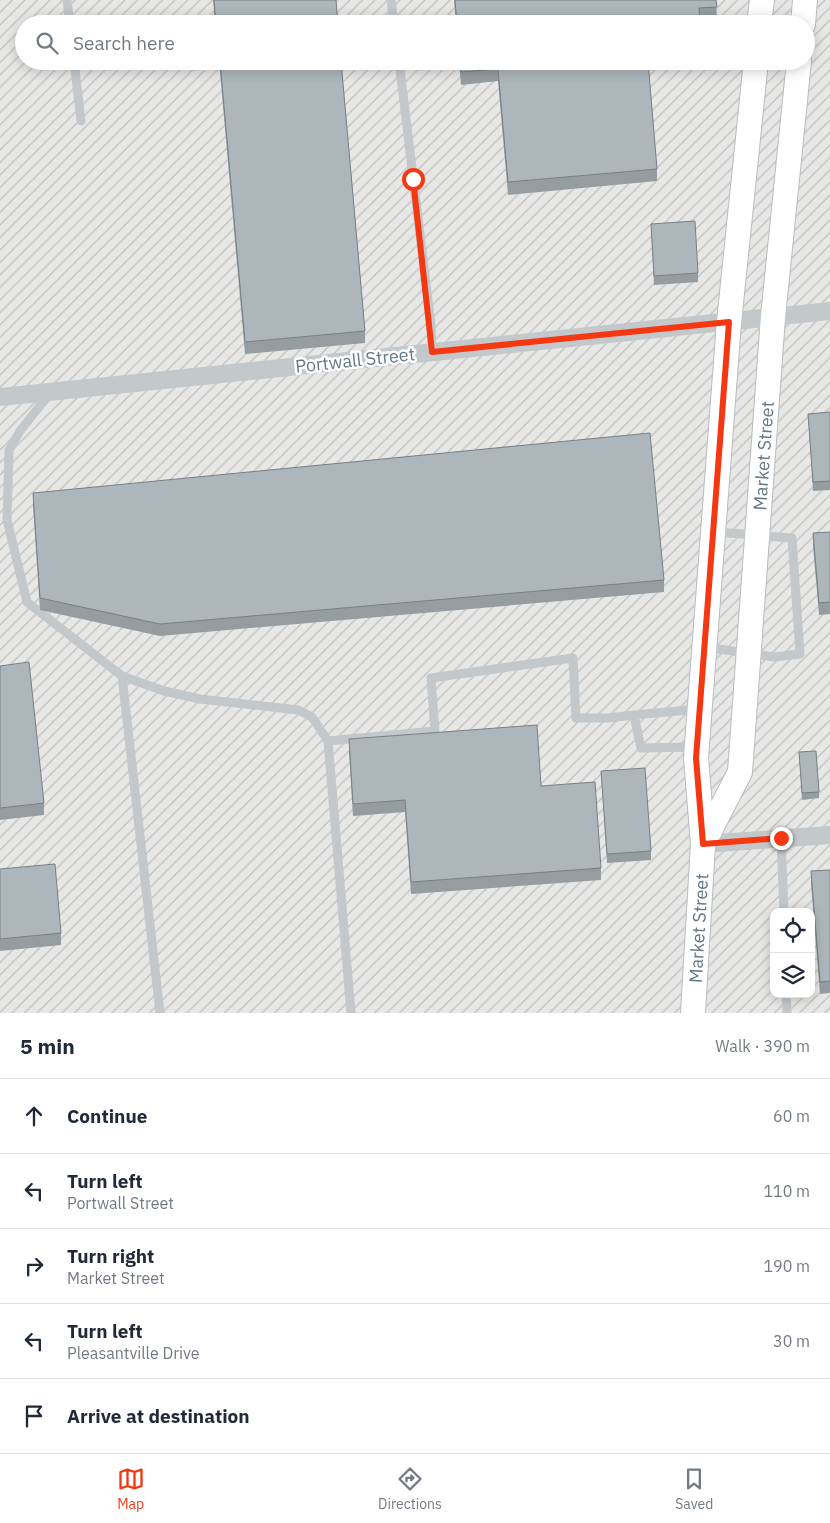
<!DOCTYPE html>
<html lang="en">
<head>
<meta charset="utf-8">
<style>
  :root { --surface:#fff; --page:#f2f2f3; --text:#1f2937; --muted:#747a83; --line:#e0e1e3; --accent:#f53712 }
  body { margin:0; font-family:"IBM Plex Sans",sans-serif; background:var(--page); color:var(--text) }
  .controls { position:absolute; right:15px; bottom:15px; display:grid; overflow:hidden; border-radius:10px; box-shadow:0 2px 12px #0003 }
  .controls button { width:45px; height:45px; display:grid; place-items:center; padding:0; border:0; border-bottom:1px solid var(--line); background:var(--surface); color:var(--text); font:25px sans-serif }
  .stop { position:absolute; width:15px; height:15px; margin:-11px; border:4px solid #f53712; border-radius:50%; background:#fff }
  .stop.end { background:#f53712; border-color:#fff; box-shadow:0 1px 5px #0008 }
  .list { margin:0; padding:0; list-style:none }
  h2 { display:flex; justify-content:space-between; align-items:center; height:65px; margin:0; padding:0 20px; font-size:21px }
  h2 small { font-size:16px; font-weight:400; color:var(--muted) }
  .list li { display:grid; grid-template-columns:32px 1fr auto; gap:15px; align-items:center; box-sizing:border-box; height:75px; padding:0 20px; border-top:1px solid var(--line) }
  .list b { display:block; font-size:19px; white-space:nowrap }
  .list p { margin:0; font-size:16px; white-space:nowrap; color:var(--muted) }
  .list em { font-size:16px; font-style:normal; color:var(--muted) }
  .icon { flex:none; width:28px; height:28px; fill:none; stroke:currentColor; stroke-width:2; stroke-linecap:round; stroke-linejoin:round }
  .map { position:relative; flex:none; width:830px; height:1013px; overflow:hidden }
  .search { position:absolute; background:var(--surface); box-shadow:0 2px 12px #0003; left:15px; right:15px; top:15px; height:55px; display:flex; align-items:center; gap:12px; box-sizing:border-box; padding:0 18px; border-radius:28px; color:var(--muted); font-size:19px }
  .sheet { height:440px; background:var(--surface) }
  nav { display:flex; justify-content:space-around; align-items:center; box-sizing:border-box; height:70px; border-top:1px solid var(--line); background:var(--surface); font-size:14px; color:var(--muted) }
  nav a { display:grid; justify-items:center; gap:2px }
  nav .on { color:var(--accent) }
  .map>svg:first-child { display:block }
  .industrial { fill:url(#industrial-furrows); fill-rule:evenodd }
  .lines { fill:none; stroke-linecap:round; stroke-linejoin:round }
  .secondary-casing { stroke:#b7bdc1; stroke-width:26 }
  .lane { stroke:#c3c8cb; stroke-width:9 }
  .street { stroke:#c3c8cb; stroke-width:18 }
  .secondary { stroke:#fff; stroke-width:24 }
  .wall { fill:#959da1 }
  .building { fill:#adb7bb; stroke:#798083 }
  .route { stroke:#f53712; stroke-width:6 }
  .labels { text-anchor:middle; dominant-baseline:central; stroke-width:5; stroke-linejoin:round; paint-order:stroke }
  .street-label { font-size:18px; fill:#627886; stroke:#fff }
</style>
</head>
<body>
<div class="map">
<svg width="830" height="1013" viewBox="0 0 830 1013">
  <defs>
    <pattern id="industrial-furrows" width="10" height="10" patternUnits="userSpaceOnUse" patternTransform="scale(1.25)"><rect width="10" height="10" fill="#e7e7e5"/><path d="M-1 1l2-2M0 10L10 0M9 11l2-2" fill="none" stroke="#bfc0bf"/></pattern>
  </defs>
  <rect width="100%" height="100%" fill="#f6f6f2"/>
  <!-- industrial -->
  <path class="industrial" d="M0 0H830V1013H0ZM24 24H806V61H24ZM774 912H811V994H774Z"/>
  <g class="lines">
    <defs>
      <g id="secondary">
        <path d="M759 24 762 0"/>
        <path d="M803 24 805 0"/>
        <path id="s1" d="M703 844 740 772 773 317 799 61"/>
        <path id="s2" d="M693 1013 703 844 696 758 729 322 756 61"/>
      </g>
    </defs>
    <!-- secondary casing -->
    <use href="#secondary" class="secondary-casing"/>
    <!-- lane -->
    <path class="lane" d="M67 0 70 24
      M391 0 394 24
      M74 61 81 121
      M399 61 431 325 432 352
      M50 393 20 431 9 450 7 520 27 602 122 676 160 1013
      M704 647 774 657 800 654 792 538 715 532
      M122 676 164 691 200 699 298 710 312 717 328 741
      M696 747 641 748 634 715 699 709
      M781 838 784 912
      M786 994 787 1013
      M351 1013 328 741 435 731 431 678 573 658 576 718H608L634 715"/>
    <!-- street -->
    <path class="street" d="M0 397 830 311
      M703 844 830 835"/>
    <!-- secondary -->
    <use href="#secondary" class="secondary"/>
  </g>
  <!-- wall -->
  <path class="wall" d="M213 0H336L338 24H215Z
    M454 0H716L717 19 700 20V24H456Z
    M219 61H341L365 331V343L245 354Z
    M459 61H703V63L648 68 657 169V181L508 195 498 81 461 85Z
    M651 224 698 273V282L654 285Z
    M830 412V490L813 491 808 414Z
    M33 493 664 580V592L160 636 40 610 33 505Z
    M830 532V614L819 615 813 546V533Z
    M0 666 44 803V815L0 820Z
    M349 739 541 786 601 868V880L411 894 405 812 353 816 349 751Z
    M799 752 819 792V798L802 800Z
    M601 771 651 851V860L607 863Z
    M0 869 61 933V945L0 951V964Z
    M830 870V993L820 994 811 884V871Z"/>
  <!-- building -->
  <path class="building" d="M214 0H336L338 24H216Z
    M455 0H716L717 7 699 8 700 24H457Z
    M220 61H341L365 331 245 342Z
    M460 61H648L657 169 508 182 498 69 461 72Z
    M695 221 698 273 654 276 651 224Z
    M830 412V481L813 482 808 414Z
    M650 433 664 580 160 624 40 598 33 493Z
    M830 532V602L819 603 813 533Z
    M29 662 44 803 0 808V666Z
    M537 725 541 786 595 782 601 868 411 882 405 800 353 804 349 739Z
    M816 751 819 792 802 793 799 752Z
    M645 768 651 851 607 854 601 771Z
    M55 864 61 933 0 939V869Z
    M830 870V981L820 982 811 871Z"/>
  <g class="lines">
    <!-- route -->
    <path class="route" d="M413 179 432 352 729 322 696 758 703 844 781 838"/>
  </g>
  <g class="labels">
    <!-- street labels -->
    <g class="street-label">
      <text transform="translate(355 360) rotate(-6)">Portwall Street</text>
      <text stroke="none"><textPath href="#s1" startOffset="398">Market Street</textPath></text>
      <text stroke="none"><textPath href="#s2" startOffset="85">Market Street</textPath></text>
    </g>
  </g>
</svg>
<div class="controls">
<button><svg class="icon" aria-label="locate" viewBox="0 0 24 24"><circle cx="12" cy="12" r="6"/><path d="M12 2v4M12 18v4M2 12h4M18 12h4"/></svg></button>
<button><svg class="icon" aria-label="layers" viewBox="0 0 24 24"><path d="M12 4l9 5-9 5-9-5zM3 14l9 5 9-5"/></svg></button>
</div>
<div class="stop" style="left:413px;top:179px"></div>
<div class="stop end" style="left:781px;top:838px"></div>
<div class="search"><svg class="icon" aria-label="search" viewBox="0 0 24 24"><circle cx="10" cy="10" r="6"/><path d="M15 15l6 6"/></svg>Search here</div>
</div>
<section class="sheet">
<h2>5 min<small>Walk · 390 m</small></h2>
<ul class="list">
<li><svg class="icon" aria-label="ahead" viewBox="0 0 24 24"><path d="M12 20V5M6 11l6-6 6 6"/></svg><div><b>Continue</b></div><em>60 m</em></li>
<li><svg class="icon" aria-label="left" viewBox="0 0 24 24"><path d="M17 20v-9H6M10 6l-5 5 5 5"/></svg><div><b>Turn left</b><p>Portwall Street</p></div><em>110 m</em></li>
<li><svg class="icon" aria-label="right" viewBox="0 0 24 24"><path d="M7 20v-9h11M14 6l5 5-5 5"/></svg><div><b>Turn right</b><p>Market Street</p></div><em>190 m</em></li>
<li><svg class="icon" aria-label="left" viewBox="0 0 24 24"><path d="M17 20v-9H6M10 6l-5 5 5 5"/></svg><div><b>Turn left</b><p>Pleasantville Drive</p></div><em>30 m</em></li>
<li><svg class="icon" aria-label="arrive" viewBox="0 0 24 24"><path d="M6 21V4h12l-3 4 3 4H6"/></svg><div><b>Arrive at destination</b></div></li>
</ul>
</section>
<nav>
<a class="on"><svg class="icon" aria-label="map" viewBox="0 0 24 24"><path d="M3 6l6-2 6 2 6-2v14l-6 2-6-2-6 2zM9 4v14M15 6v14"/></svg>Map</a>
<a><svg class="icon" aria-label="directions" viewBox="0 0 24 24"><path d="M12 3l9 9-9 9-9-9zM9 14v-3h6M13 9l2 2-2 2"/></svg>Directions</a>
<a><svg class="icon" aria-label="saved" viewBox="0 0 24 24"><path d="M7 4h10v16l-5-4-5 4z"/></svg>Saved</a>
</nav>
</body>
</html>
